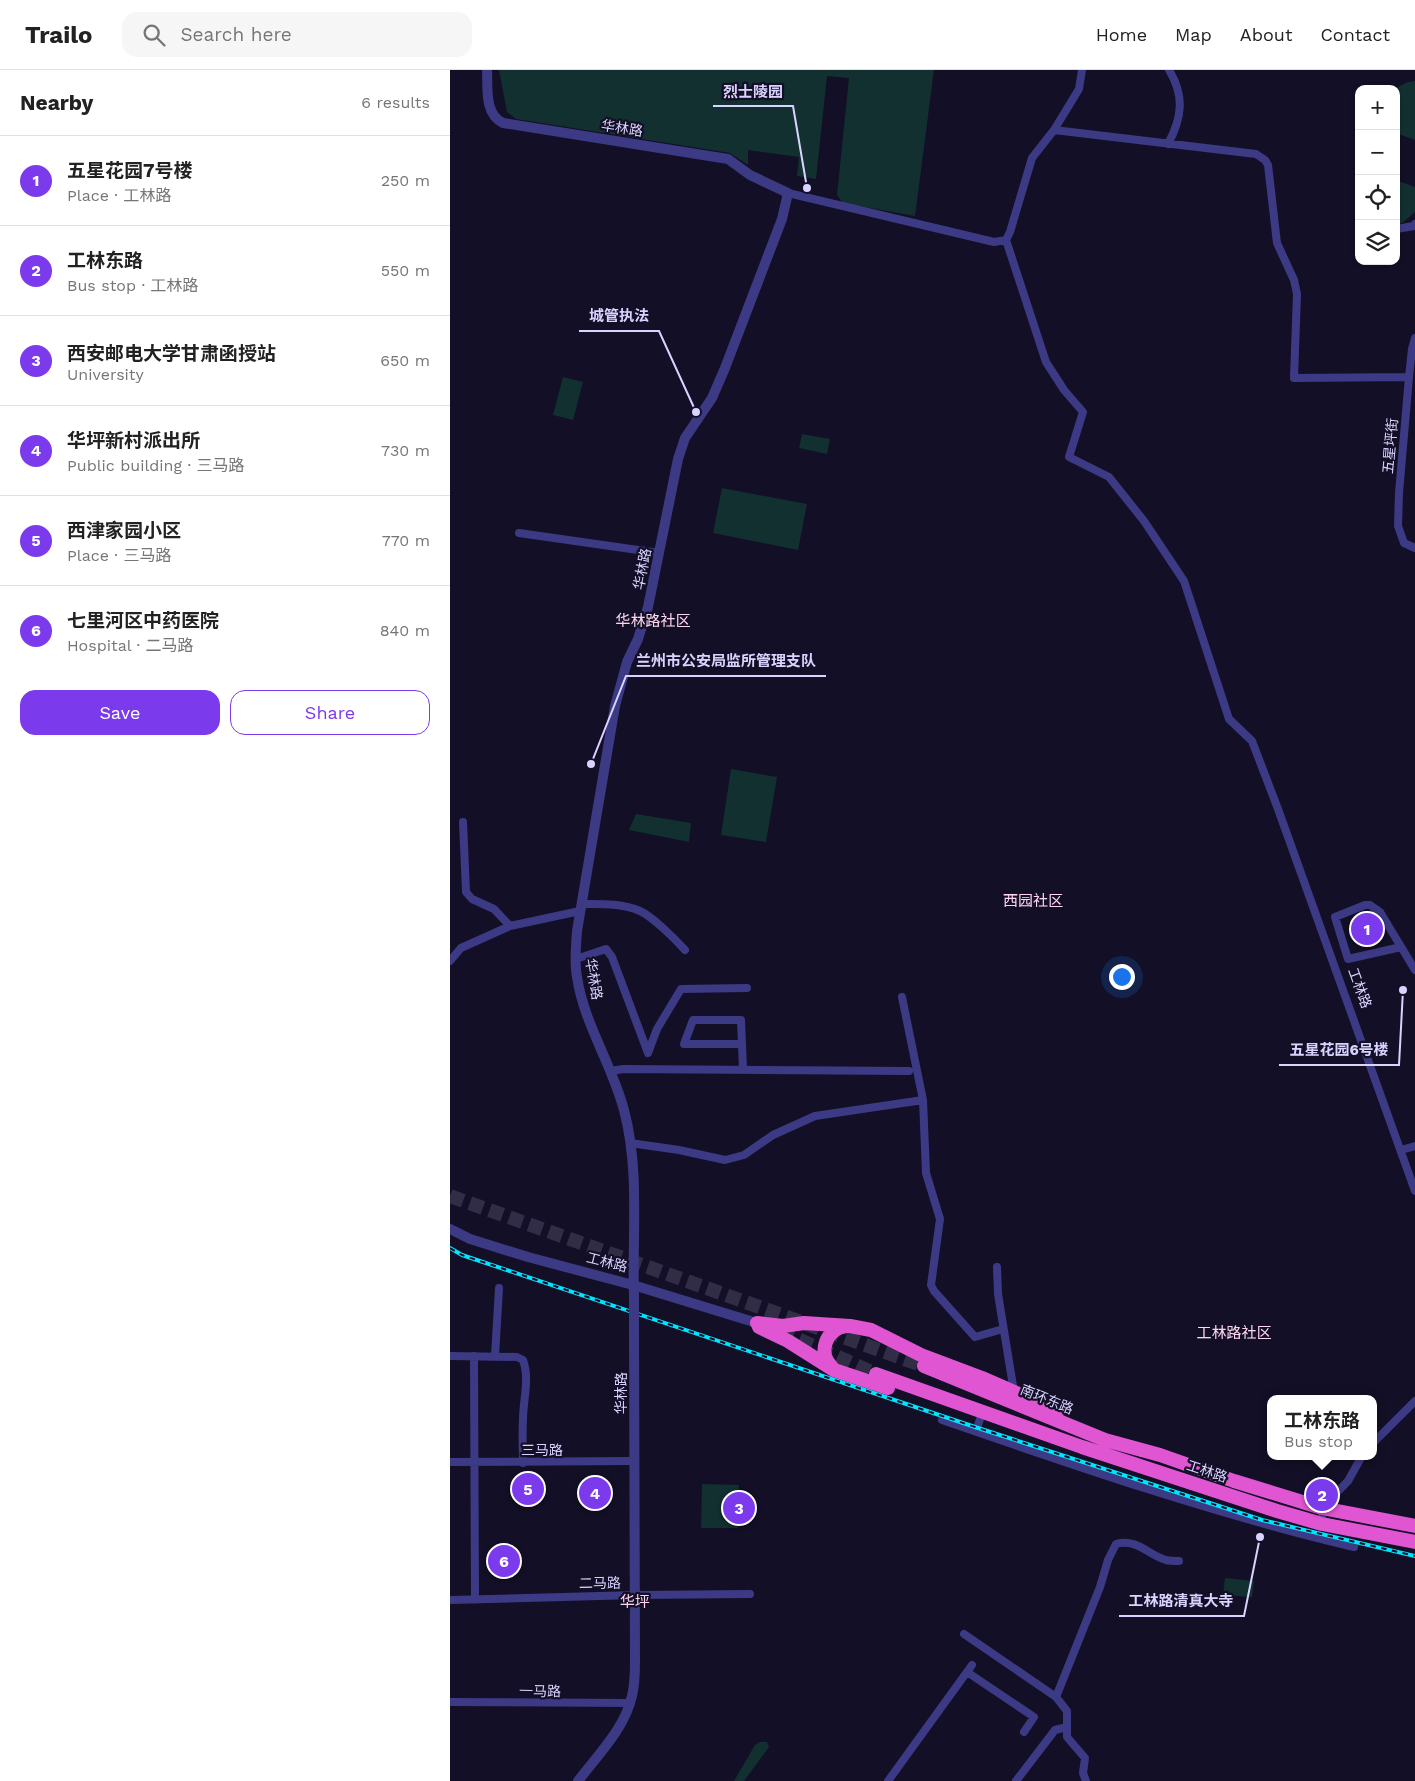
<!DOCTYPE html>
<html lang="en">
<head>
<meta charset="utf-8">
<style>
  :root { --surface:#fff; --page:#f6f6f6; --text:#222; --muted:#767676; --line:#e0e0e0; --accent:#7c3aed }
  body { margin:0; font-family:"Work Sans","Noto Sans SC",sans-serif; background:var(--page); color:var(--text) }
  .controls { position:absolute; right:15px; top:15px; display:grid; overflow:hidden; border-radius:10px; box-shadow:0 1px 4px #0004 }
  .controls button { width:45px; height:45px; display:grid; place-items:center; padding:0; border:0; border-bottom:1px solid var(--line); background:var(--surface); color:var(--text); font:25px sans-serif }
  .you { position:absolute; left:671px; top:906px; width:18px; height:18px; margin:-12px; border:4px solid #fff; border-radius:50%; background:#1a73e8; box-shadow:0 0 0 8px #1a73e833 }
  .badge { display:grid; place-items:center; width:32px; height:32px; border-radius:50%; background:var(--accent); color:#fff; font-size:16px; font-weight:700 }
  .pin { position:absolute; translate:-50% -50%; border:2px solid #fff; box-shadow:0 1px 5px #0006 }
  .popup { position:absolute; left:817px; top:1325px; width:110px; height:65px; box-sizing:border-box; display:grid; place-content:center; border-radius:10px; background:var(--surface); filter:drop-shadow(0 1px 4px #0005); font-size:16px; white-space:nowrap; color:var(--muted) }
  .popup b { font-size:19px; color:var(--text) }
  .popup::after { content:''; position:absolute; left:50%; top:100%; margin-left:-10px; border:10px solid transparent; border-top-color:var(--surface) }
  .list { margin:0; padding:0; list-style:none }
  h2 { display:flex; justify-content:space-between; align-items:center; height:65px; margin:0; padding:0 20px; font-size:21px }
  h2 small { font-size:16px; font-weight:400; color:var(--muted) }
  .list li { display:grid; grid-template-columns:32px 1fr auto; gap:15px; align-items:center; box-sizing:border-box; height:90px; padding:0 20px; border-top:1px solid var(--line) }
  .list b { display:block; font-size:19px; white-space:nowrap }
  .list p { margin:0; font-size:16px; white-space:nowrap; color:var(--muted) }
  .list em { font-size:16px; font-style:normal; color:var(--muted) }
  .actions { display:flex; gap:10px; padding:15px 20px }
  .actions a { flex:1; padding:11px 0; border:1px solid var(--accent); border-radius:15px; text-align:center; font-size:18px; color:var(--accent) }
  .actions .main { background:var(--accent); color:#fff }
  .icon { flex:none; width:28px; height:28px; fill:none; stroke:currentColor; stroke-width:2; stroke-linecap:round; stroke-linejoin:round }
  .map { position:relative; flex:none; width:965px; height:1711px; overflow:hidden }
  header { display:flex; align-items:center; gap:30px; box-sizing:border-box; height:70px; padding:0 25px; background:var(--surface); border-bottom:1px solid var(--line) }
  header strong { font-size:24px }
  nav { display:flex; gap:28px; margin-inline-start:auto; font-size:18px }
  .search { width:350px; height:45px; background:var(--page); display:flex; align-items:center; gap:12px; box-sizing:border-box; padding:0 18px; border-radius:15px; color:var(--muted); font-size:19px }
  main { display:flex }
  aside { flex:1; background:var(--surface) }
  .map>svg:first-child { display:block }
  .green { fill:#12302f }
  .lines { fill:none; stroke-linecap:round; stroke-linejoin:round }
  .trunk-tunnel { stroke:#312d47; stroke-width:14; stroke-dasharray:14 7; stroke-linecap:butt }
  .minor { stroke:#3d3a85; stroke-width:8 }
  .tertiary { stroke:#3d3a85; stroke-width:10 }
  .trunk { stroke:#e055d1; stroke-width:14 }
  .rail-casing { stroke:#00e5ff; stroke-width:4 }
  .rail { stroke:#130f26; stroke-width:2; stroke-dasharray:5.5; stroke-linecap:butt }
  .tertiary-bridge { stroke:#3d3a85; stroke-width:10 }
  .labels { text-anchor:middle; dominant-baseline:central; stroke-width:4.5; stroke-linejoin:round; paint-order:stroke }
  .street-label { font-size:14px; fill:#d9d4ff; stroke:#130f26 }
  .neighbourhood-label { font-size:15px; fill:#ffd6f0; stroke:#130f26 }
  .leader { fill:none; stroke:#d9d4ff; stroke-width:2 }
  .callout-dot { fill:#d9d4ff; stroke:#130f26; stroke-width:2 }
  .callout-label { font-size:15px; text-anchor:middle; font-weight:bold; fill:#d9d4ff; stroke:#130f26; stroke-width:4.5; stroke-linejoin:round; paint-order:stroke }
</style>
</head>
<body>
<header>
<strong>Trailo</strong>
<div class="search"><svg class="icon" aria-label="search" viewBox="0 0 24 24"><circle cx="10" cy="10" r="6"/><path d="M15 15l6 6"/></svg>Search here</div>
<nav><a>Home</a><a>Map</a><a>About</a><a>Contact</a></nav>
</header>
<main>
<aside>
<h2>Nearby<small>6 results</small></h2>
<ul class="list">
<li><span class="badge">1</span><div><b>五星花园7号楼</b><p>Place · 工林路</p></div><em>250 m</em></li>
<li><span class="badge">2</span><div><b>工林东路</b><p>Bus stop · 工林路</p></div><em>550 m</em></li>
<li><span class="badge">3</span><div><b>西安邮电大学甘肃函授站</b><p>University</p></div><em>650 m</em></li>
<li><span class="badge">4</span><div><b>华坪新村派出所</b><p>Public building · 三马路</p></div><em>730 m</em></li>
<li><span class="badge">5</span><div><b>西津家园小区</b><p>Place · 三马路</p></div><em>770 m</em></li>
<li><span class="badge">6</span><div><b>七里河区中药医院</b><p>Hospital · 二马路</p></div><em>840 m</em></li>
</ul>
<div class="actions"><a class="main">Save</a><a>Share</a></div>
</aside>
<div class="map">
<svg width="965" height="1711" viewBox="0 0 965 1711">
  <rect width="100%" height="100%" fill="#130f26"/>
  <!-- green -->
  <path class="green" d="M49 0H484L465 146 393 133 387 125 399 8 377 6 366 109 347 106 349 87 298 80V95L280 83 66 49 57 42Z
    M965 11V70L946 63V19H944L958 12Z
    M946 110 965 117V142L952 153 946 154Z
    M113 307 133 312 123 350 103 345Z
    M352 364 380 369 377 384 349 378Z
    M272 418 357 434 348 480 263 463Z
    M281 699 327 707 316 772 271 765Z
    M186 744 241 753 239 772 179 760Z
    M252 1414 289 1415 288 1458H251Z
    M775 1508 804 1511 802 1527 773 1525Z
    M310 1672H317L319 1677 294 1711H284L305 1675Z"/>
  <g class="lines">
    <!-- trunk-tunnel -->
    <path class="trunk-tunnel" d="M0 1126 474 1296
      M330 1261 426 1304"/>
    <!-- minor -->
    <path class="minor" d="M604 60 629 19 632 0
      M718 74C732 48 735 26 719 0
      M338 123 544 172 556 170
      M946 159 964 156 965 154
      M965 268 962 279 959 307 949 423 948 456 954 473 965 478
      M959 307 844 308 847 224 844 210 827 173 818 95 815 90 806 84 604 60 582 88 560 162 556 170 596 292 614 320 633 342 619 387 659 407 694 451 734 511 779 649 802 671 828 739 965 1121
      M69 463 209 483
      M13 752 16 822 22 829 44 839 60 856
      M132 834C151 834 172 833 190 841 203 847 225 869 235 880
      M951 877 898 889 885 847 915 835H920L930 842 965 900
      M126 889 156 879 162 887 198 983 207 959 231 919 297 918
      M0 891 11 878 60 856 130 841
      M452 927 473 1030 476 1103 490 1149 481 1215 484 1221 525 1267 553 1259
      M292 974H234L243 950H291L293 1000
      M161 1001 173 999 459 1001
      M180 1073 229 1080 275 1090 294 1085 323 1065 365 1046 473 1030
      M951 1080 965 1076
      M547 1197 548 1224 564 1322
      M0 1286 67 1287 73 1290C80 1309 73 1330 73 1349 72 1364 73 1378 73 1393
      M24 1286 25 1530
      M45 1286 49 1218
      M492 1350C628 1397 764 1444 904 1477
      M526 1361 530 1349
      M923 1373 965 1331
      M0 1392 184 1391
      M872 1454V1438L898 1411 912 1386
      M0 1530 185 1525 300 1524
      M514 1564 606 1627 617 1641V1667L635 1688 633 1703 636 1711
      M517 1602 584 1647 574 1662
      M606 1627 650 1517 658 1490 666 1474C687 1468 698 1485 716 1490 720 1491 724 1491 729 1491
      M0 1632 180 1633
      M438 1711 522 1595
      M566 1711 605 1660 617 1657"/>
    <!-- tertiary -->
    <path class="tertiary" d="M37 0C38 18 34 44 53 53L278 89 300 105 338 123 332 149 275 298 262 328 235 368 228 389 198 537 188 569 177 592 165 636 127 861C126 877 124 892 127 907 134 954 162 994 174 1040 190 1100 182 1165 184 1227
      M0 1159 20 1169 78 1187 183 1215 307 1253
      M128 1711C148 1685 175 1658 182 1626 185 1614 185 1602 185 1591L184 1257"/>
    <!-- trunk -->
    <path class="trunk" d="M307 1253 333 1256 354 1253 400 1256 421 1260 471 1285 532 1308 608 1341
      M309 1257 338 1271 384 1300 438 1318
      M474 1296 655 1370 710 1385 784 1411 872 1438 965 1456
      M382 1297C367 1283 376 1258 397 1256
      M426 1304 632 1377 827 1441 872 1454 965 1472"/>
    <defs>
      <path id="rail" d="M0 1178 12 1185 528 1358 769 1436 812 1450 965 1486"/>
    </defs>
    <!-- rail casing -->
    <use href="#rail" class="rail-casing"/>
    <!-- rail -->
    <use href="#rail" class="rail"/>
    <!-- tertiary-bridge -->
    <path class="tertiary-bridge" d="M184 1227V1257"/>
  </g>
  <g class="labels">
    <!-- street labels -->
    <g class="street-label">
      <text transform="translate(172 58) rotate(9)">华林路</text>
      <text transform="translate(940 376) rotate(-85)">五星坪街</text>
      <text transform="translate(192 499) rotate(-79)">华林路</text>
      <text transform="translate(144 909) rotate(80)">华林路</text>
      <text transform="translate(910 918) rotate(70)">工林路</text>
      <text transform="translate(157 1192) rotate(14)">工林路</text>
      <text transform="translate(171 1323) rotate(-90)">华林路</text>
      <text transform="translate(597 1329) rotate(22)">南环东路</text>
      <text x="92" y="1380">三马路</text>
      <text transform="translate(757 1401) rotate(18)">工林路</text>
      <text transform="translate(150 1513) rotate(-1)">二马路</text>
      <text transform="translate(90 1621) rotate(1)">一马路</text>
    </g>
    <!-- neighbourhood labels -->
    <g class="neighbourhood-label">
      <text x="203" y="551">华林路社区</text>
      <text x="583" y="831">西园社区</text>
      <text x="784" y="1263">工林路社区</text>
      <text x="185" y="1532">华坪</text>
    </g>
  </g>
  <!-- callouts -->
  <path class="leader" d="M357 118L343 36H263M246 342L209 261H129M141 694L176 606H376M953 920L949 995H829M810 1467L794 1546H669"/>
  <g class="callout-dot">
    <circle cx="357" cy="118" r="5"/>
    <circle cx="246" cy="342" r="5"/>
    <circle cx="141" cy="694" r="5"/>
    <circle cx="953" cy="920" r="5"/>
    <circle cx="810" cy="1467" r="5"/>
  </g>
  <g class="callout-label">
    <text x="303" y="27">烈士陵园</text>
    <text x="169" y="251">城管执法</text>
    <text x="276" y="596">兰州市公安局监所管理支队</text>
    <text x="889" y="985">五星花园6号楼</text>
    <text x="731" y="1536">工林路清真大寺</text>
  </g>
</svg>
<div class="controls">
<button>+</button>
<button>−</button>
<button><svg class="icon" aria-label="locate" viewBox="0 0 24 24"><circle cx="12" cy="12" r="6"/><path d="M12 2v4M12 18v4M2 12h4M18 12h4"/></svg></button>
<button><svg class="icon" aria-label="layers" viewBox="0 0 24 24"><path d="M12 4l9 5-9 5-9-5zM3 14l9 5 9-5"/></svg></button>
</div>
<div class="you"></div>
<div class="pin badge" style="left:917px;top:859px">1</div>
<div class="pin badge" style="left:872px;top:1425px">2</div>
<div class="popup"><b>工林东路</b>Bus stop</div>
<div class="pin badge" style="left:289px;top:1438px">3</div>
<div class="pin badge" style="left:145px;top:1423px">4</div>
<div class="pin badge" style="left:78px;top:1419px">5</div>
<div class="pin badge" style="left:54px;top:1491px">6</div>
</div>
</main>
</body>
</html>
